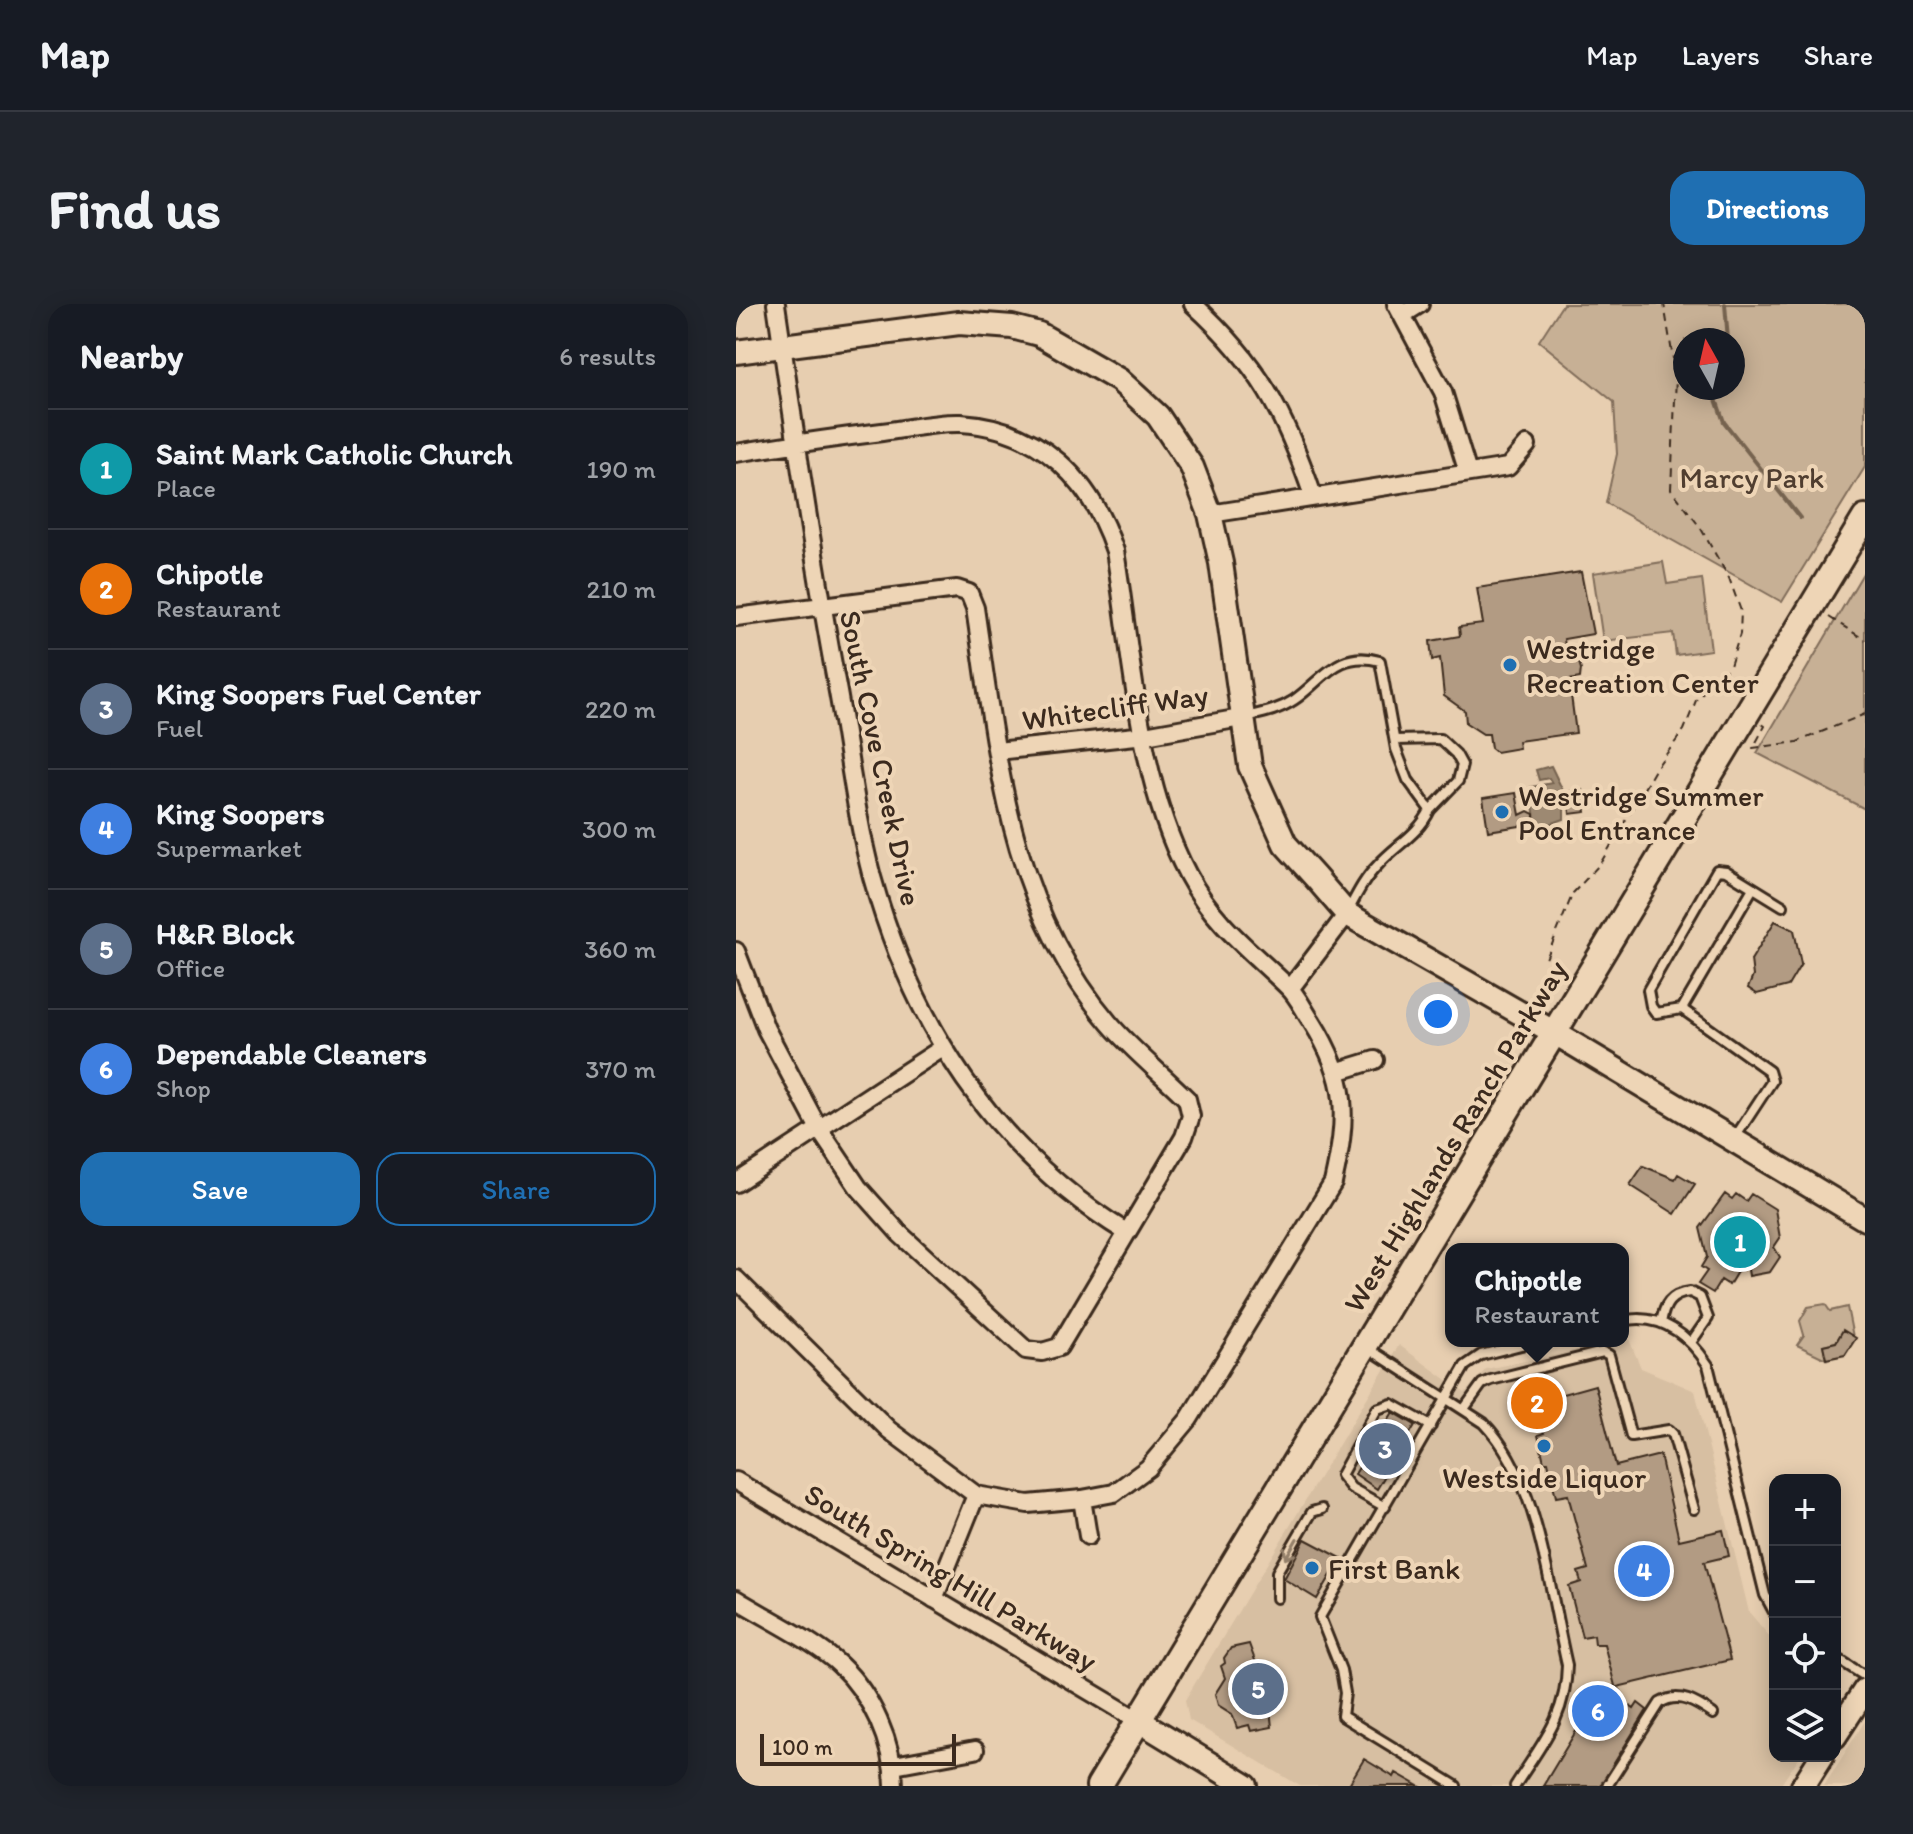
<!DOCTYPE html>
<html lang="en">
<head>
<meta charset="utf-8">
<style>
  :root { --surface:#171b24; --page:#20242c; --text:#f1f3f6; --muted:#9ea1a6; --line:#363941; --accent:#1f6fb2 }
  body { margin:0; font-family:Itim,sans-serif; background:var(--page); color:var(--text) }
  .controls { position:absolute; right:24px; bottom:24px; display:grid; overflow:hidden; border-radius:16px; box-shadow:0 4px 20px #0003 }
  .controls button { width:72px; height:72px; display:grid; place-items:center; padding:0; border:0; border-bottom:2px solid var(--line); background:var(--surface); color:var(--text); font:40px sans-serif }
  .compass { position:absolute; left:937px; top:24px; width:72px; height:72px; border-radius:50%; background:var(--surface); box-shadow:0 4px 20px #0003; rotate:352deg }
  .scale { position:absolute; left:24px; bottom:20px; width:196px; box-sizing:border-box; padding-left:8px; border:4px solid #3b2a1e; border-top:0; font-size:22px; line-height:28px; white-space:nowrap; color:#3b2a1e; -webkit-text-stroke:6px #eed5b6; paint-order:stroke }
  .you { position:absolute; left:702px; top:710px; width:28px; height:28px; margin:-20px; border:6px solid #fff; border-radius:50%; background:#1a73e8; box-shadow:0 0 0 12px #1a73e833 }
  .badge { display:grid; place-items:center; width:52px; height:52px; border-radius:50%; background:var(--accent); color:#fff; font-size:26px; font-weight:700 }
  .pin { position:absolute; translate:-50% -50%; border:4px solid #fff; box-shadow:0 2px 8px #0006 }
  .popup { position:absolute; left:709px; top:939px; width:184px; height:104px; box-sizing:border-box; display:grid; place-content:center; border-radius:16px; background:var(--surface); filter:drop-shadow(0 2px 6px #0005); font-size:26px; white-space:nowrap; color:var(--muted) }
  .popup b { font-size:30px; color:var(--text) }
  .popup::after { content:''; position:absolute; left:50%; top:100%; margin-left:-16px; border:16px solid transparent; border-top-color:var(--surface) }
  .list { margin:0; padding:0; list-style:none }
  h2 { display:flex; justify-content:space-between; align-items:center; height:104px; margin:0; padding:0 32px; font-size:34px }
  h2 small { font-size:26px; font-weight:400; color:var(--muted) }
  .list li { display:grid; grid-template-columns:52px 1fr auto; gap:24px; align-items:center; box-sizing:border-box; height:120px; padding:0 32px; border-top:2px solid var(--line) }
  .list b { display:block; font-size:30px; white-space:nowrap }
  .list p { margin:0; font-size:26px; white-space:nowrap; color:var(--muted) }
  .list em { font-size:26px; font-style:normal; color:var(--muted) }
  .actions { display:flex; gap:16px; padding:24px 32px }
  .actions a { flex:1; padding:18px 0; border:2px solid var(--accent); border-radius:24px; text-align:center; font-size:28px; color:var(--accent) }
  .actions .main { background:var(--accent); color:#fff }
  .icon { flex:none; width:44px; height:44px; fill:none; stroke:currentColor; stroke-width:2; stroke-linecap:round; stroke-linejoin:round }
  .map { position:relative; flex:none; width:1129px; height:1482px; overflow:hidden; border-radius:24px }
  header { display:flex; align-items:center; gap:48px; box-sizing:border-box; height:112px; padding:0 40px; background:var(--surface); border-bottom:2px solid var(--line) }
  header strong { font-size:38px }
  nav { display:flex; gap:44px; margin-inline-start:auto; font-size:28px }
  .intro { display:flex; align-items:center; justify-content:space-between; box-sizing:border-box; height:192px; padding:0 48px }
  h1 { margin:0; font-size:56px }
  .button { padding:20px 36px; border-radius:24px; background:var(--accent); color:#fff; font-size:28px; font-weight:700 }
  main { display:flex; gap:48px; padding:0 48px }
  aside { flex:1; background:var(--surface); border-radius:24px; box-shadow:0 4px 20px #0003 }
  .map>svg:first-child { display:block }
  .built { fill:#d7bfa2 }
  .green { fill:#c7b095; stroke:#816d5a; stroke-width:2; fill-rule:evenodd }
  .water { fill:#9d8972; stroke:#766350; stroke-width:2 }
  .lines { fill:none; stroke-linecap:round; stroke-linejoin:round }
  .stream { stroke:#766350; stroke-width:4 }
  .building { fill:#b29b83; stroke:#3b2a1e; stroke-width:2 }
  .lane-casing { stroke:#3b2a1e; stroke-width:14 }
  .street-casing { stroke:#3b2a1e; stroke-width:22 }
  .secondary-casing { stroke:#3b2a1e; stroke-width:28 }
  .primary-casing { stroke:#3b2a1e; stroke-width:30 }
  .path { stroke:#3b2a1e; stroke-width:2; stroke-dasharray:8 6; stroke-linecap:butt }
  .lane { stroke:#eed5b6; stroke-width:8 }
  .street { stroke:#eed5b6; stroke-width:16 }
  .secondary { stroke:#eed5b6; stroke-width:22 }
  .primary { stroke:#eed5b6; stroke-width:24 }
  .oneway { stroke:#94806a }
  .poi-dot { fill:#1f6fb2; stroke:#eed5b6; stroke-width:3 }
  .labels { text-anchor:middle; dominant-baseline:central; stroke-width:8; stroke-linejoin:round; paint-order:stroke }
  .park-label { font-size:30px; fill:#503e30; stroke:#eed5b6 }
  .poi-label { font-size:30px; fill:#3b2a1e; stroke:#eed5b6; text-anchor:start }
  .street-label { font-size:30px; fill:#3b2a1e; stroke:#eed5b6 }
</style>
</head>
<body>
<header>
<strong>Map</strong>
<nav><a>Map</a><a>Layers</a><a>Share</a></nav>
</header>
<div class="intro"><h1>Find us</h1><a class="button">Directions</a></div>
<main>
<aside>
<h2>Nearby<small>6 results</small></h2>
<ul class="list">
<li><span class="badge" style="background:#0f9aa8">1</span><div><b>Saint Mark Catholic Church</b><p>Place</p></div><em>190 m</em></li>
<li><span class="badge" style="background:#e8710a">2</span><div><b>Chipotle</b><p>Restaurant</p></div><em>210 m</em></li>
<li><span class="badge" style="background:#5c6f8a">3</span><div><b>King Soopers Fuel Center</b><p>Fuel</p></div><em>220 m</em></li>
<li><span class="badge" style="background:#3f7fe0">4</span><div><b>King Soopers</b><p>Supermarket</p></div><em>300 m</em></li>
<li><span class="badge" style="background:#5c6f8a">5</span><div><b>H&amp;R Block</b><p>Office</p></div><em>360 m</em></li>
<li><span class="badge" style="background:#3f7fe0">6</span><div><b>Dependable Cleaners</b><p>Shop</p></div><em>370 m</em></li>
</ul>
<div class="actions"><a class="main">Save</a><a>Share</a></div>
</aside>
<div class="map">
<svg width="1129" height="1482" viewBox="0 0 1129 1482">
  <rect width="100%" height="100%" fill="#e7ceb0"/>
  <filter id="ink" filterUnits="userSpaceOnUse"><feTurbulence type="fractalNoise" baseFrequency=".0125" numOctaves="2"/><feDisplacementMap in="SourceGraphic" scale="16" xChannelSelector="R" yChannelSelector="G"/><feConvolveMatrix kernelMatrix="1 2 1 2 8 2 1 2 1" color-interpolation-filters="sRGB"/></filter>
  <g filter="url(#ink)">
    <!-- built -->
    <path class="built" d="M892 1033 905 1064 959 1087 1013 1308 1039 1339V1452H1064L1044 1482H564L453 1416 449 1396 663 1041 729 1089 750 1065 887 1037Z
      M1129 1417V1482H1088Z"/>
    <!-- green -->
    <path class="green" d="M827 0H1129V163L1046 298 870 199 881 150 878 98 803 37ZM997 36V84H949V36Z
      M927 258 931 280 966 275 975 346 940 351 937 329 867 337 857 269Z
      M1129 266V505L1021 449Z
      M1089 1000 1094 1007 1111 1003 1117 1033 1107 1027 1100 1038 1087 1041 1090 1055 1061 1041 1068 1031 1064 1017 1072 1003Z"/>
    <!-- water -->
    <path class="water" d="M815 462 828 489V515L814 520 812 527 800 524 795 483 816 479 813 474 803 476 800 466Z"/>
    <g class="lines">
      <!-- stream -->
      <path class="stream" d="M989 0 992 36
        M976 84 988 118 1064 214"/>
    </g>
    <!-- building -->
    <path class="building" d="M845 268 857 330 828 335 831 356 842 355 845 365 844 374 833 376 840 429 782 437 783 444 760 448 755 444 753 430H747L730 419 729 407 708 392 704 354 696 356 694 337 724 332 723 323 747 320 741 284Z
      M847 486 850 508 834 510 832 488Z
      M780 489 784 511 792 507 798 510V516L790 521 752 527 747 494Z
      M1039 617 1058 626 1065 660 1052 682 1021 690 1012 684 1017 672 1015 656Z
      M907 862 939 875 942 870 959 880 939 910 894 881Z
      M989 890 996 895 1000 890 1010 897 1015 890 1039 905 1044 934 1038 943 1044 953 1034 968 1013 972 1010 953 993 981 985 976 977 989 962 980 971 967 965 963 971 953 964 924Z
      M1107 1026 1120 1034 1109 1051 1090 1055 1087 1041 1100 1038Z
      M859 1081 880 1162 924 1151 943 1236 987 1226 993 1252 968 1258 994 1356 881 1383 885 1387 884 1395 898 1405 902 1399 911 1406 864 1482H807L848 1414 856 1417 866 1400 863 1383 879 1382 868 1340H859L858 1331 846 1333 833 1282 845 1278 842 1268 852 1265 832 1191 820 1193 812 1158H808L802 1131 808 1129 794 1096 808 1088 816 1093Z
      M657 1108 679 1121 641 1185 619 1170Z
      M569 1235 605 1254 581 1295 548 1275Z
      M513 1340 524 1370 531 1378 536 1423 515 1427 513 1421 501 1424 496 1410 482 1401 479 1390 489 1374 485 1362 489 1359 488 1354 495 1344Z
      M628 1455 658 1473 660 1469 683 1482H612Z"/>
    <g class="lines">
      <defs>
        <path id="lane" d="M510 413C527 409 543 406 558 396 587 376 601 345 644 357L660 445 672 476 694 506C682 531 660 541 642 561 628 575 620 592 611 609
          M659 436 704 435 720 450 726 461 722 477 694 506
          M946 705 1017 584
          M998 835 1036 777 1033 767 946 705 920 709 915 702 912 686 981 566 990 567 1047 602
          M887 1017C925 1008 953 1032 972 1061L1029 1291 1039 1310
          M925 1019C928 1001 934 990 954 988L964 993 972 1014 956 1037
          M630 1043 748 1119C803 1176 813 1285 831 1361 830 1414 806 1439 779 1482
          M728 1105 746 1080 755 1076 867 1048 873 1051 895 1132 933 1126 937 1130 958 1205
          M649 1203 615 1184 605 1171 641 1105 656 1100 695 1122
          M541 1294V1268L576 1208 586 1205
          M1099 1353 1129 1372
          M720 1482 606 1412 609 1389 605 1366 584 1313 729 1062 745 1051 801 1037
          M871 1482 924 1399C943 1387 961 1399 977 1410"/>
        <path id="street" d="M40 0C59 130 78 260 102 388 113 449 120 513 136 573 177 720 257 847 390 928
          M457 0C522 59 549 109 577 192
          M660 0 707 88 732 169
          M668 10 684 0
          M0 149C49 141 97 134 146 128 171 125 200 118 225 119 304 124 355 175 379 247 396 351 402 477 452 571 478 620 514 646 552 683 562 692 568 707 576 718 613 777 612 812 597 879L453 1115 412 1164 378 1189 346 1195 292 1200 240 1191 153 1126 0 975
          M474 210 772 163 791 141
          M0 313 221 285 233 289 239 304C261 451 272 600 373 719 396 746 426 770 451 795L455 812 448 833 323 1043 306 1048 290 1046 164 930 122 883 83 825 30 725 0 647
          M261 447 409 431 505 414
          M554 685 611 610
          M603 767 639 756
          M0 879 205 745
          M0 1177 402 1416
          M346 1195 352 1232
          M0 1295C30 1314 80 1338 104 1361 136 1391 157 1439 158 1482
          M198 1295 240 1191
          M158 1461 239 1446"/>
        <path id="secondary" d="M0 48 223 19 276 23 303 30 383 76 422 112 456 163 474 210 485 259 514 462 549 540 579 573 611 610 819 729 1129 915
          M402 1416 510 1482
          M1099 1432 1129 1386
          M1067 1482 1086 1452"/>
        <path id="primary" d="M363 1482 1129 214"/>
      </defs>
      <!-- lane casing -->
      <use href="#lane" class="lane-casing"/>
      <!-- street casing -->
      <use href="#street" class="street-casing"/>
      <!-- secondary casing -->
      <use href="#secondary" class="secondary-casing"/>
      <!-- primary casing -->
      <use href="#primary" class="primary-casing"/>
      <!-- path -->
      <path class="path" d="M1093 313 1129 336
        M1026 420 1029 422 1017 444 1061 438 1129 410
        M812 668 810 655 837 589 864 560 920 464 948 426 961 394 994 362 1004 330 1005 307 993 274 964 223 935 185 940 73 928 0"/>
      <!-- lane -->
      <use href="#lane" class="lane"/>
      <!-- street -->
      <use href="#street" class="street"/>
      <!-- secondary -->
      <use href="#secondary" class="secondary"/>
      <!-- primary -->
      <use href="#primary" class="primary"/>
    </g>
    <!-- one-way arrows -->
    <defs><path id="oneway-shaft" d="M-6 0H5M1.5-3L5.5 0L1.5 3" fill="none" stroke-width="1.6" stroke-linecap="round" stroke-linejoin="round" transform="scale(2)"/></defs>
    <use class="oneway" href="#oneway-shaft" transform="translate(555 1245) rotate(120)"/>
  </g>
  <!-- markers -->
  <g class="poi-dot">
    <circle cx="774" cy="361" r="8"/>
    <circle cx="766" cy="508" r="8"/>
    <circle cx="808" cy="1142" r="8"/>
    <circle cx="576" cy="1264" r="8"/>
  </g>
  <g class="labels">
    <!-- park labels -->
    <g class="park-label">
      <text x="1016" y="173">Marcy Park</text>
    </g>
    <!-- poi labels -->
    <g class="poi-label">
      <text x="790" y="344">Westridge<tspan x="790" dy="34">Recreation Center</tspan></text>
      <text x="782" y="491">Westridge Summer<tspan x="782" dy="34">Pool Entrance</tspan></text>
      <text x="808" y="1173" text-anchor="middle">Westside Liquor</text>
      <text x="592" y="1264">First Bank</text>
    </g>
    <!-- street labels -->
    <g class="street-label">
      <text transform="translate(379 403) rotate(-8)">Whitecliff Way</text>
      <text transform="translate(145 454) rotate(78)">South Cove Creek Drive</text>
      <text transform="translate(719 832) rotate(-59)">West Highlands Ranch Parkway</text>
      <text transform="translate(215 1273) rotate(31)">South Spring Hill Parkway</text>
    </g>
  </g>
</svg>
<div class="controls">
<button>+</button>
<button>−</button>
<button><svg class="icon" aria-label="locate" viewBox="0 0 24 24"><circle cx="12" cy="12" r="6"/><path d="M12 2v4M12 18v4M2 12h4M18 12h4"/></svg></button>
<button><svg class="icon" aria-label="layers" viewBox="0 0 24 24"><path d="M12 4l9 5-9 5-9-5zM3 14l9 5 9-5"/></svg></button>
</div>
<svg class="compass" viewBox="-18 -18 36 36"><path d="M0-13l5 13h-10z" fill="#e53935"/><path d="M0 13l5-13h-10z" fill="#9ea1a6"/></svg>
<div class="scale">100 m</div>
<div class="you"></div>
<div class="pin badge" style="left:1004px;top:938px;background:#0f9aa8">1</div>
<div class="pin badge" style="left:801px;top:1099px;background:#e8710a">2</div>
<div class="popup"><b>Chipotle</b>Restaurant</div>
<div class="pin badge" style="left:649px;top:1145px;background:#5c6f8a">3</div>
<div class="pin badge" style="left:908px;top:1267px;background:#3f7fe0">4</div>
<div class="pin badge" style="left:522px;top:1385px;background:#5c6f8a">5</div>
<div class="pin badge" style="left:862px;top:1407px;background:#3f7fe0">6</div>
</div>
</main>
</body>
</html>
